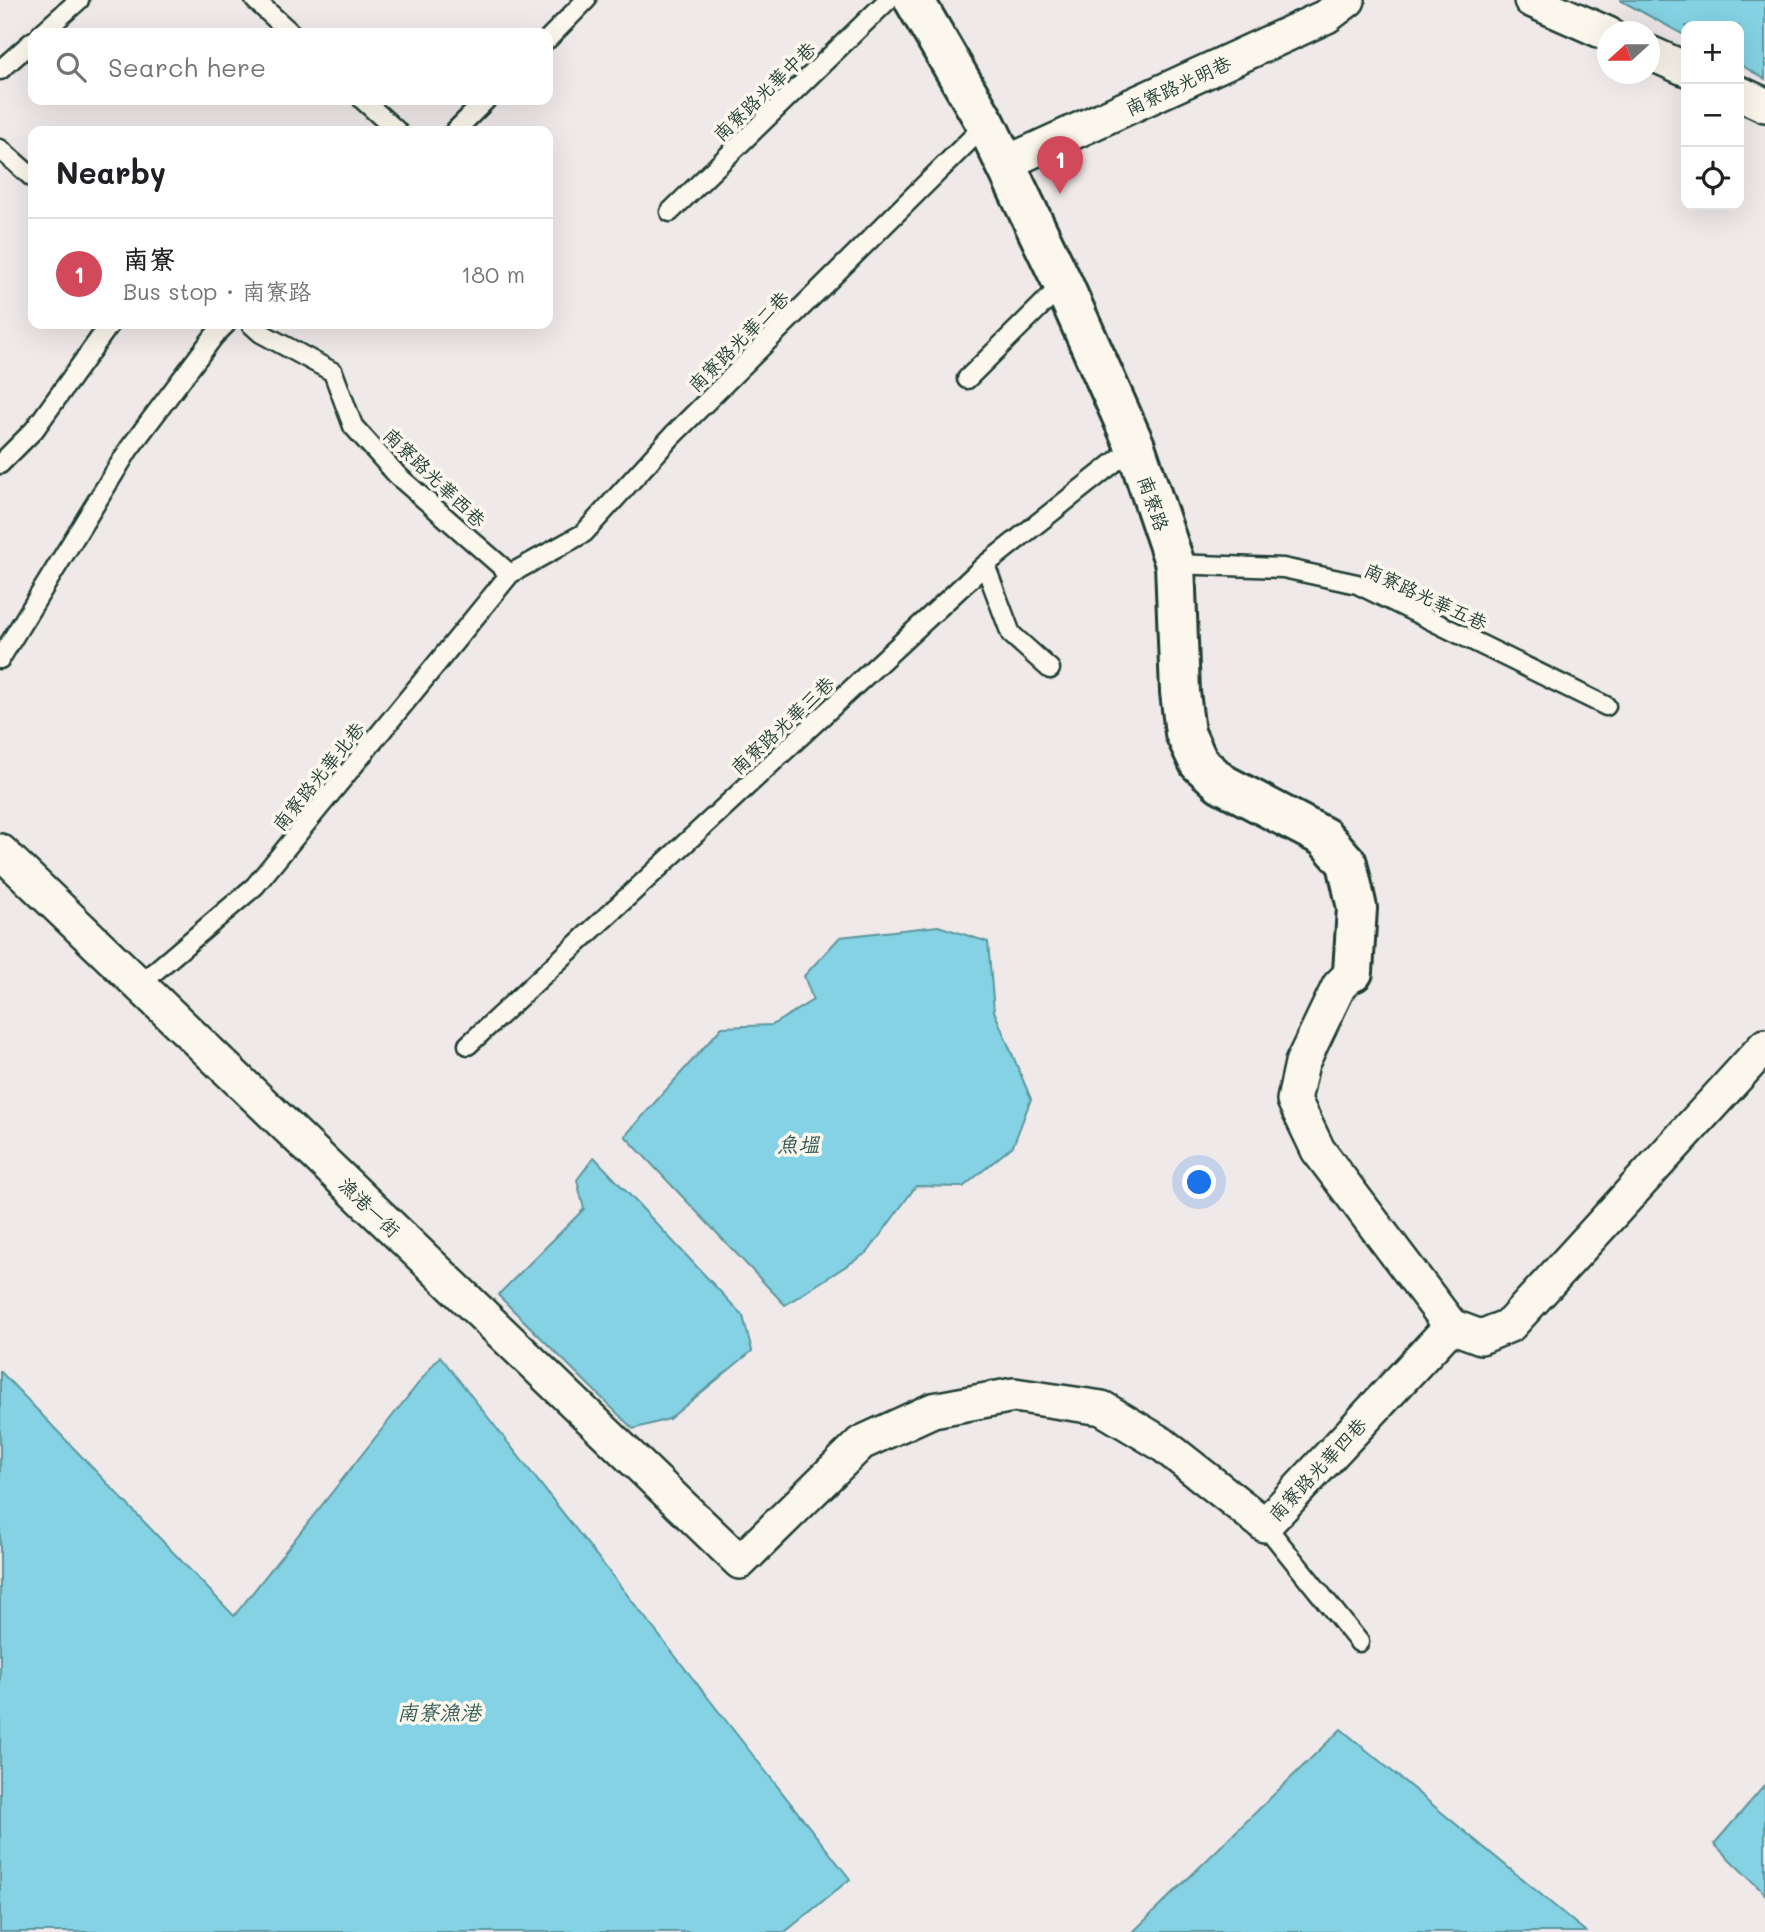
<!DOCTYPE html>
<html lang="en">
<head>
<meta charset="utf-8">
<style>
  :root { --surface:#fff; --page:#f2f2f2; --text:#202124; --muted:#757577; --line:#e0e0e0; --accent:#d1495b }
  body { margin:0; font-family:Mali,"LXGW WenKai TC",sans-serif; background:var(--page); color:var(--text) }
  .controls { position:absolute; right:21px; top:21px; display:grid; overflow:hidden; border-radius:14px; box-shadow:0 7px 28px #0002 }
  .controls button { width:63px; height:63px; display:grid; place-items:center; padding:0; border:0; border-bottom:2px solid var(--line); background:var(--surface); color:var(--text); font:35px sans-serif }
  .compass { position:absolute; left:1597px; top:21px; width:63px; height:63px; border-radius:50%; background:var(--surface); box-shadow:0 7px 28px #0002; rotate:249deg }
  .you { position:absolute; left:1200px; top:1183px; width:24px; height:24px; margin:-18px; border:5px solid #fff; border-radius:50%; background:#1a73e8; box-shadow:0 0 0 10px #1a73e833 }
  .badge { display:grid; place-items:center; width:46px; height:46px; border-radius:50%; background:var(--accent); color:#fff; font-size:23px; font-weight:700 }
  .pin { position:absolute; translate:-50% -58px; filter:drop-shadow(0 2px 4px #0008) }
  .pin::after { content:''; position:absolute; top:37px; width:24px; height:21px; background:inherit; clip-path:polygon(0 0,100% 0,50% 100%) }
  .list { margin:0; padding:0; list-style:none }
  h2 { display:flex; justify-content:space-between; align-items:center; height:91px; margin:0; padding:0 28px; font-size:30px }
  h2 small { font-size:23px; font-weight:400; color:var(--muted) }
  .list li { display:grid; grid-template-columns:46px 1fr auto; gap:21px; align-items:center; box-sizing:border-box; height:112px; padding:0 28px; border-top:2px solid var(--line) }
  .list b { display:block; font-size:26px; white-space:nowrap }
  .list p { margin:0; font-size:23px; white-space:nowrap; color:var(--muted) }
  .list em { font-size:23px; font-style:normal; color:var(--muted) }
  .icon { flex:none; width:38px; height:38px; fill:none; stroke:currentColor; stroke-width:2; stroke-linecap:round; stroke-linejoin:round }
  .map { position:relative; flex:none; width:1765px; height:1932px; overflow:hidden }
  .search { position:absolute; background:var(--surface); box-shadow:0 7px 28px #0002; left:28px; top:28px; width:525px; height:77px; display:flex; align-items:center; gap:18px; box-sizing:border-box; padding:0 24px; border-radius:14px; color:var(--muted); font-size:26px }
  .panel { position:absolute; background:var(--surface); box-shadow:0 7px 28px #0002; left:28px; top:126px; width:525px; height:203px; border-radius:14px }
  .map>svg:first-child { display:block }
  .water { fill:#84d2e3; stroke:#5c969d; stroke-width:2 }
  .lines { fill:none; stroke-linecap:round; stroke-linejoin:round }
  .service-casing { stroke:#1f3d34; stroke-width:23 }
  .minor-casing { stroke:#1f3d34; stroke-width:38 }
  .tertiary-casing { stroke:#1f3d34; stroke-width:44 }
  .service { stroke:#fbf7ec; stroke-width:18 }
  .minor { stroke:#fbf7ec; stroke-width:33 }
  .tertiary { stroke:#fbf7ec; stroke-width:38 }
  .labels { text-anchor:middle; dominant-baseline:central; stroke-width:7; stroke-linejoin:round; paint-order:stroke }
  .street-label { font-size:19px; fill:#1f3d34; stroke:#fbf7ec }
  .water-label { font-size:21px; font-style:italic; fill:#335b57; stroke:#fbf7ec }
</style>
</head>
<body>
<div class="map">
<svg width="1765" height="1932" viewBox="0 0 1765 1932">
  <rect width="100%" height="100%" fill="#f0e9ea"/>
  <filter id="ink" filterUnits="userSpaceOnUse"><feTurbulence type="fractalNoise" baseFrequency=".0143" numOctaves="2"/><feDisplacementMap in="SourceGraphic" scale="14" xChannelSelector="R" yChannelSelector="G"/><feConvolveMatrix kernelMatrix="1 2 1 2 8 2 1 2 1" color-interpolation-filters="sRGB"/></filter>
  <g filter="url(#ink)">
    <!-- water -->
    <path class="water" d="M1620 0H1765V79L1739 64V26H1686V36Z
      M938 926 988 942 994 1011 1031 1099 1013 1146 963 1187 916 1186 868 1252 785 1305 625 1136 722 1027 772 1025 813 1000 804 976 840 937Z
      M594 1157 743 1316 752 1351 669 1419 633 1429 498 1295 584 1209 577 1180Z
      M440 1356 850 1879 785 1932H0V1371L234 1616Z
      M1341 1729 1586 1932H1133Z
      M1765 1785V1894L1714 1844Z"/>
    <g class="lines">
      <defs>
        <path id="service" d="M255 0 291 33
          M42 33 79 0
          M548 39 586 0
          M0 70 33 41
          M363 100 397 131
          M455 131 486 100
          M0 149 33 178
          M670 212 888 0
          M251 324 261 333 333 372 353 426 398 476 510 574
          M967 379 1063 284
          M0 464 34 430 110 324
          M1175 564 1283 568 1357 584 1606 706
          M985 565 1011 634 1050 669
          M0 659 129 449 214 336 226 324
          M139 985 255 886 510 574 584 533 673 435 986 124
          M468 1045 985 565 1135 446
          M1265 1525 1359 1642"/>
        <path id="minor" d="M1531 0 1608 34
          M1650 53 1686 69
          M1739 93 1765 105
          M1004 164 1327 16 1348 0
          M0 851 740 1562 861 1443 933 1410 1014 1395 1102 1408 1162 1444 1265 1525 1451 1326 1318 1150 1294 1100 1302 1063 1339 986 1353 972
          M1451 1326 1481 1337 1510 1325 1765 1046"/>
        <path id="tertiary" d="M914 0 986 124 1063 284 1135 446 1175 564 1180 692 1185 733 1199 763 1221 783 1324 837 1347 863 1357 908 1353 972"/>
      </defs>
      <!-- service casing -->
      <use href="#service" class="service-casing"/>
      <!-- minor casing -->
      <use href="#minor" class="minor-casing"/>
      <!-- tertiary casing -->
      <use href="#tertiary" class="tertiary-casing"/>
      <!-- service -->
      <use href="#service" class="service"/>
      <!-- minor -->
      <use href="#minor" class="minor"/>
      <!-- tertiary -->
      <use href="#tertiary" class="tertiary"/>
    </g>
  </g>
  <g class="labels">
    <!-- street labels -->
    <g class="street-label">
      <text transform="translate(1178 85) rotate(-25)">南寮路光明巷</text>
      <text transform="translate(764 91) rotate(-44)">南寮路光華中巷</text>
      <text transform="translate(738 341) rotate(-45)">南寮路光華二巷</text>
      <text transform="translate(435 477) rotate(44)">南寮路光華西巷</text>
      <text transform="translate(1154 503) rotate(71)">南寮路</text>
      <text transform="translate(1426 596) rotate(25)">南寮路光華五巷</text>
      <text transform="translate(782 725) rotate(-43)">南寮路光華三巷</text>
      <text transform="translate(318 776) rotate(-51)">南寮路光華北巷</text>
      <text transform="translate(370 1207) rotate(44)">漁港一街</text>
      <text transform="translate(1317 1469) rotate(-47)">南寮路光華四巷</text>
    </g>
    <!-- water labels -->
    <g class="water-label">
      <text x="798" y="1143">魚塭</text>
      <text x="439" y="1711">南寮漁港</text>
    </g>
  </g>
</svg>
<div class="controls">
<button>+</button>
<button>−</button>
<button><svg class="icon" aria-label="locate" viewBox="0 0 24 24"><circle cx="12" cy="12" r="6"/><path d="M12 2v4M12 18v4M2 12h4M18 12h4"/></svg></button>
</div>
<svg class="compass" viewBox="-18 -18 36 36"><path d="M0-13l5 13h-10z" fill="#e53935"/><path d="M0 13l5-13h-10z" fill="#757577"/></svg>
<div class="you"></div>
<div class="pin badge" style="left:1060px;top:194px">1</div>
<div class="search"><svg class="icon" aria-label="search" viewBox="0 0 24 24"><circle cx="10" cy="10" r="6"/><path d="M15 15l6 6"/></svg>Search here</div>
<section class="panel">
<h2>Nearby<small></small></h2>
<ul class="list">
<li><span class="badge">1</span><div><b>南寮</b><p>Bus stop · 南寮路</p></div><em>180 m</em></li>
</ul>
</section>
</div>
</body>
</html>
